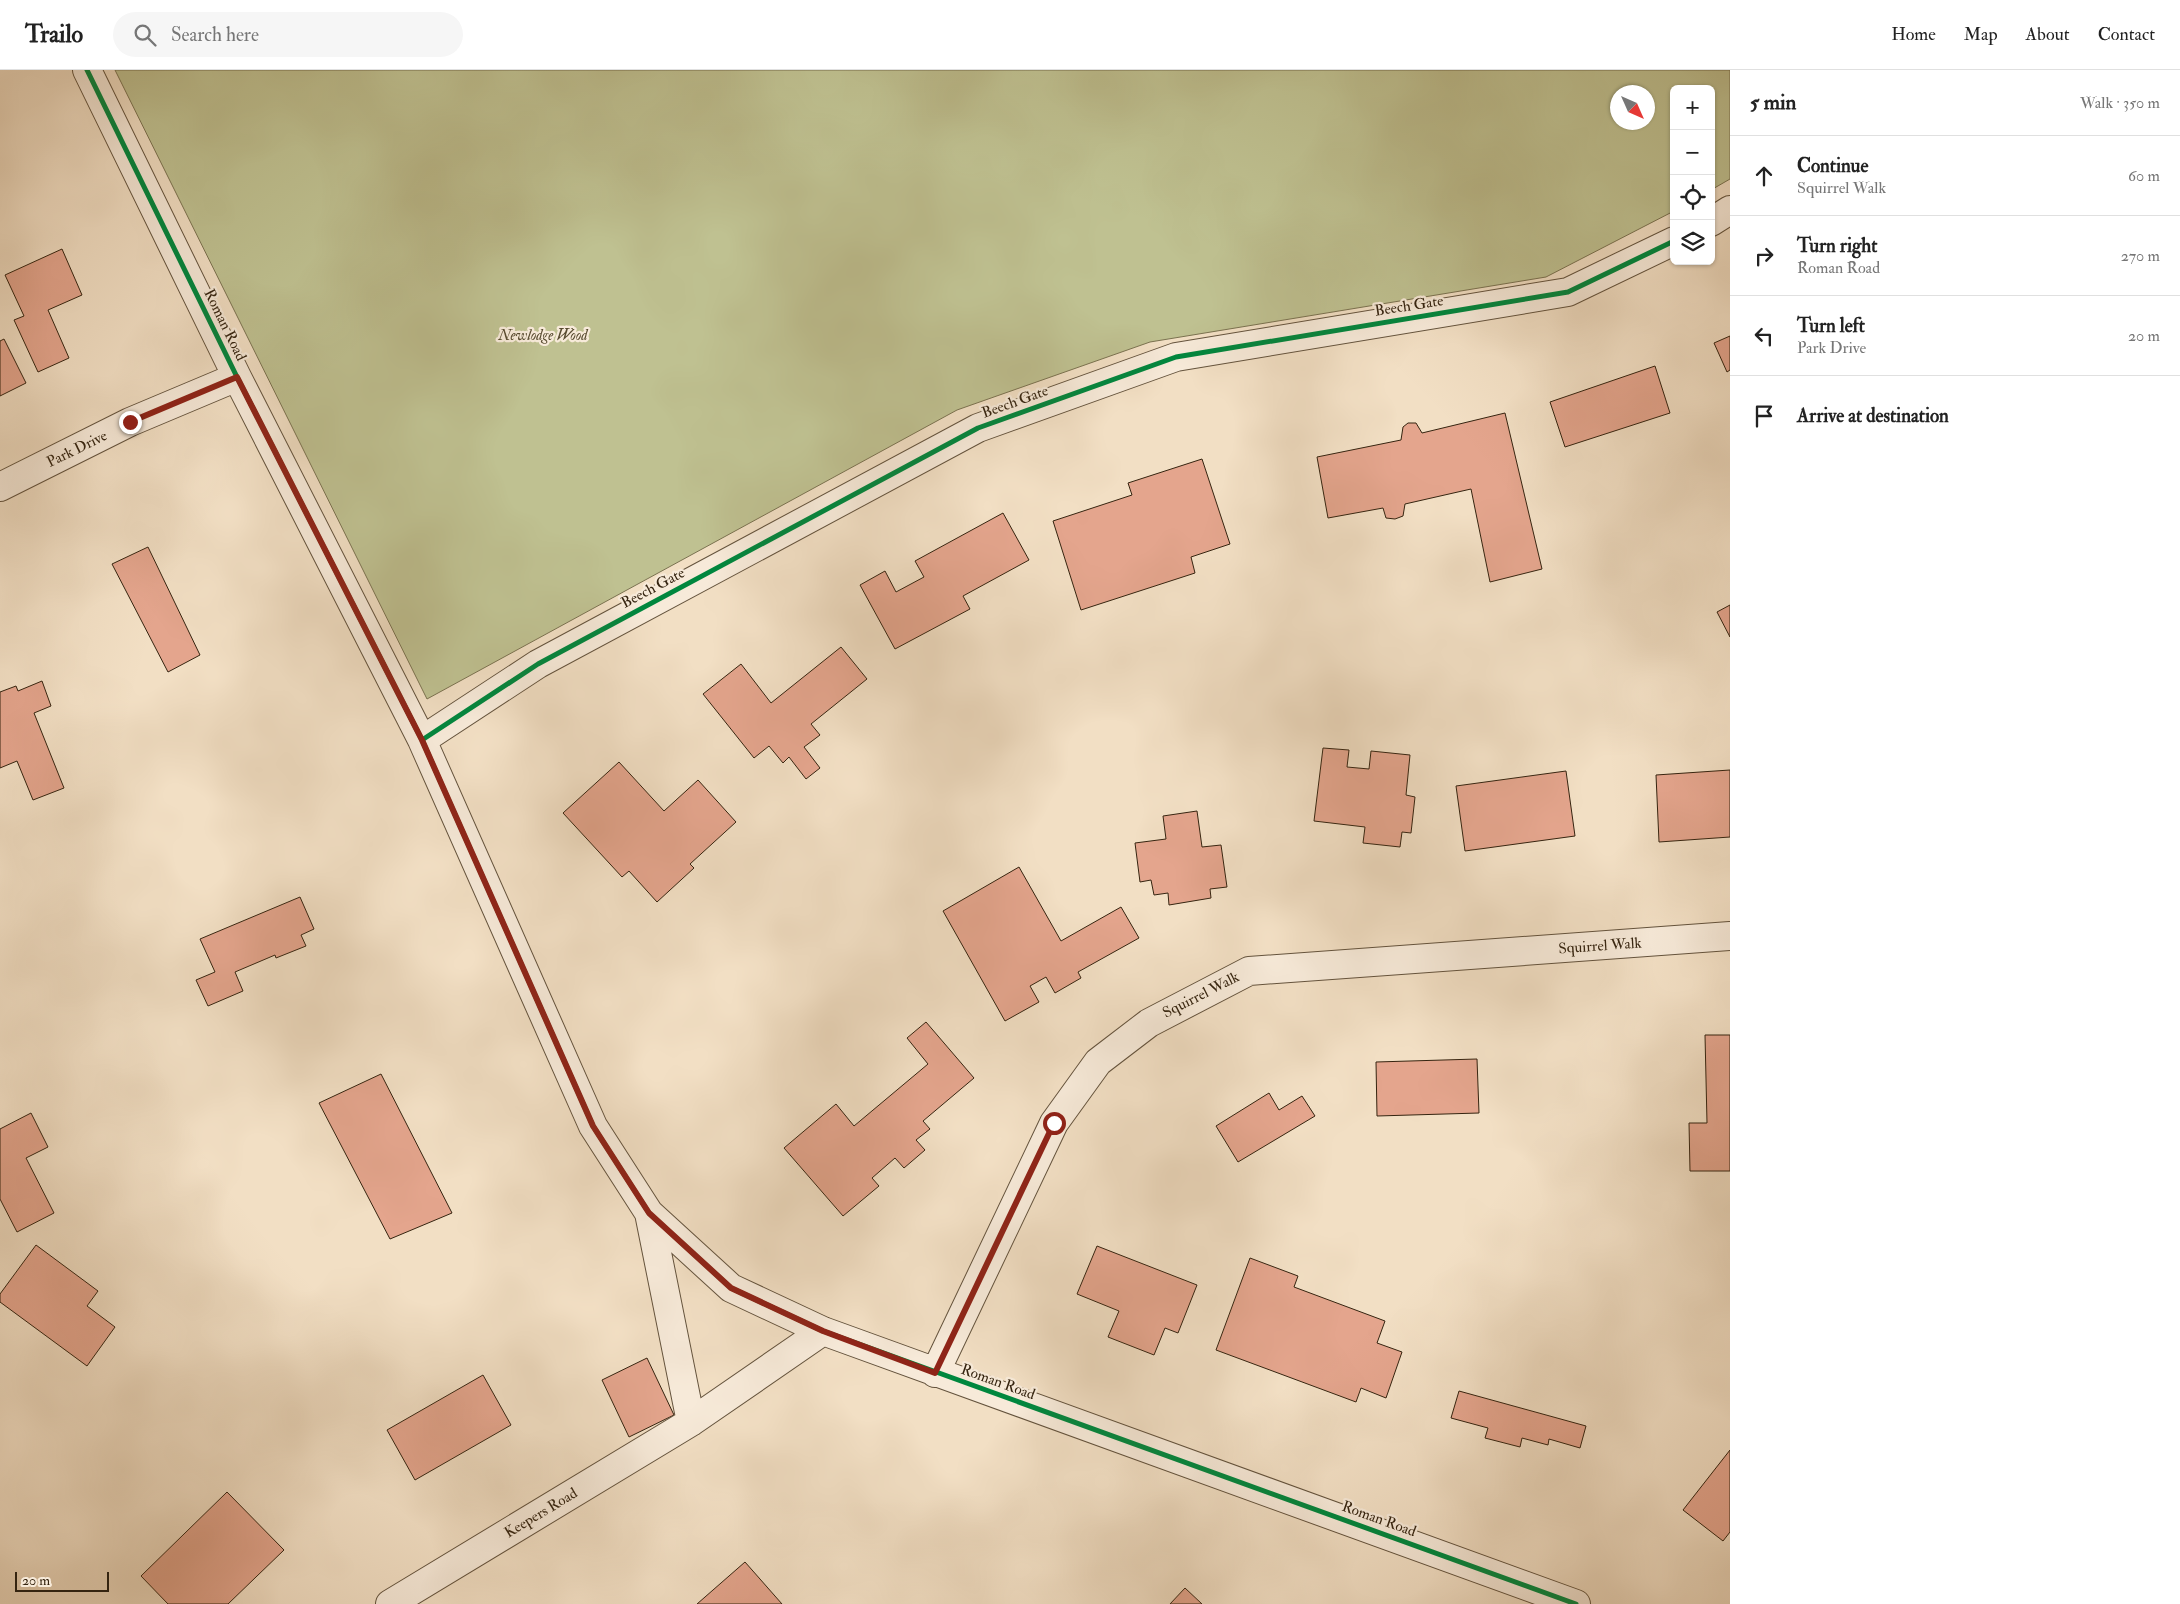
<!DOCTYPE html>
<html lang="en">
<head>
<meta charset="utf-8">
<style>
  :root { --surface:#fff; --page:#f6f6f6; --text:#222; --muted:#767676; --line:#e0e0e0 }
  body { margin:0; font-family:"IM FELL Double Pica",serif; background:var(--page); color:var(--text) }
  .controls { position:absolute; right:15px; top:15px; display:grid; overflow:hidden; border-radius:8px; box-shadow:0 1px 4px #0004 }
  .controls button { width:45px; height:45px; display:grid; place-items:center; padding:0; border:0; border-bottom:1px solid var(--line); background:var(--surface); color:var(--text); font:25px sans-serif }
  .compass { position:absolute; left:1610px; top:15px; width:45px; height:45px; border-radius:50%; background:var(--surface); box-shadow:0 1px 4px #0004; rotate:135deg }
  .scale { position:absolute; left:15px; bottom:12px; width:94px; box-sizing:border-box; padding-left:5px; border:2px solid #352410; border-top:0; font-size:14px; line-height:18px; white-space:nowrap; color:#352410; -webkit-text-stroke:4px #f7ead9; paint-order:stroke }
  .stop { position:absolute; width:15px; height:15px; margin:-11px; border:4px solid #8f2418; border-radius:50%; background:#fff }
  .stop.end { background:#8f2418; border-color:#fff; box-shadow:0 1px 5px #0008 }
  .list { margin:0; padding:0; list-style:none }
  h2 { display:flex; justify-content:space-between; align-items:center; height:65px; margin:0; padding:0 20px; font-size:21px }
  h2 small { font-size:16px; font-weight:400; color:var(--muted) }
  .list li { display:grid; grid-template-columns:32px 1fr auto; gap:15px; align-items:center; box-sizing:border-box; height:80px; padding:0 20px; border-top:1px solid var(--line) }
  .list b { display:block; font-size:19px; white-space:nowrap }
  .list p { margin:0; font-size:16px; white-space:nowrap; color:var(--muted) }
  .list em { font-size:16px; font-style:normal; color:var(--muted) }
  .icon { flex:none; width:28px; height:28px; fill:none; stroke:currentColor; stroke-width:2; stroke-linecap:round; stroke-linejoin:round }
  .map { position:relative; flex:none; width:1730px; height:1534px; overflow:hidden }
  header { display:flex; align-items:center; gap:30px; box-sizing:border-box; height:70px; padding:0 25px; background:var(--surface); border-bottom:1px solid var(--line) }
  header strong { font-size:24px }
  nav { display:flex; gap:28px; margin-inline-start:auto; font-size:18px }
  .search { width:350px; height:45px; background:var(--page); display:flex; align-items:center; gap:12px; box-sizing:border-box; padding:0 18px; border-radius:28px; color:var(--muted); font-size:19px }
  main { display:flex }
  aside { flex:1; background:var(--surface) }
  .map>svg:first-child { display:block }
  .green { fill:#bfc191; stroke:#7a7250; fill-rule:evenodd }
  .building { fill:#e4a58d; stroke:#352410 }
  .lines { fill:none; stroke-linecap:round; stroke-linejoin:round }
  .street-casing { stroke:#64533d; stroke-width:30 }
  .street { stroke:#f7ead9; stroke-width:28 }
  .cycleway-casing { stroke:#f7ead9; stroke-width:8 }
  .cycleway { stroke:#00873e; stroke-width:5 }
  .route { stroke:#8f2418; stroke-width:6 }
  .labels { text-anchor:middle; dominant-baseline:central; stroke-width:4.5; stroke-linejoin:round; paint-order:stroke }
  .street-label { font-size:15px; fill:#352410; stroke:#f7ead9 }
  .park-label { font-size:15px; font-style:italic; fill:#584b30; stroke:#f7ead9 }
</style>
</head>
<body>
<header>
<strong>Trailo</strong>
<div class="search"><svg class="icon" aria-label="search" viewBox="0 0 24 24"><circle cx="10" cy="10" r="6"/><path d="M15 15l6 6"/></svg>Search here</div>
<nav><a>Home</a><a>Map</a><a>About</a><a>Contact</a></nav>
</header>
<main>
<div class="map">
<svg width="1730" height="1534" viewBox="0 0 1730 1534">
  <rect width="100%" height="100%" fill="#f2dfc4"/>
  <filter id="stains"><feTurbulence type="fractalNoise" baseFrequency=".004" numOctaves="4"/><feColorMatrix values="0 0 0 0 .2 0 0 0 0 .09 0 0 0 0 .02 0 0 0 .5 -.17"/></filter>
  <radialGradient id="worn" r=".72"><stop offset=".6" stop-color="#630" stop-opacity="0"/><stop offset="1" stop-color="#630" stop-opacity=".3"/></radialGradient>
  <!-- green -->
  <path class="green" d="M115 0H1730V109L1711 120V19H1674V141L1546 207 1150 272 957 340 427 629ZM1618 22H1648V52H1618Z"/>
  <!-- building -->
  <path class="building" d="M62 179 82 225 48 240 69 288 38 302 14 250 24 246 5 205Z
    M1730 266V300L1727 302 1714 273Z
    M4 269 26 313 0 326V271Z
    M1655 296 1670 343 1565 377 1550 332Z
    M1505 343 1542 499 1490 512 1471 419 1405 434 1403 446 1395 449 1386 448 1383 438 1328 448 1317 387 1401 370 1403 357 1408 353H1416L1422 363Z
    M1202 389 1230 474 1191 487 1195 503 1081 540 1053 451 1132 425 1128 413Z
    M1003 443 1029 490 963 526 970 539 895 579 860 515 885 501 896 522 924 507 915 491Z
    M148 477 200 585 168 602 112 494Z
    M1730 535V567L1717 542Z
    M841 577 867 609 811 654 820 665 804 677 820 698 806 709 789 687 783 693 769 676 754 688 703 624 741 594 771 633Z
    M42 611 51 636 34 643 64 718 33 730 17 691 0 698V622L16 616 18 621Z
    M1323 678 1349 680 1347 697 1369 699 1371 681 1410 685 1406 725 1415 727 1411 763 1402 762 1400 777 1363 773 1365 757 1314 751Z
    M619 692 664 741 698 710 736 752 690 794 694 798 657 832 629 801 622 807 563 743Z
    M1730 700V767L1659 772 1656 705Z
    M1566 701 1575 766 1465 781 1456 716Z
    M1197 741 1202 777 1221 775 1227 817 1210 819 1211 828 1169 835 1168 823 1154 825 1151 810 1140 812 1135 773 1166 769 1163 746Z
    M1019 797 1061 871 1121 837 1139 868 1078 902 1081 908 1055 923 1046 907 1030 916 1039 932 1005 951 943 841Z
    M300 827 314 859 301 865 306 876 276 888 275 885 235 902 243 921 208 936 196 910 215 902 200 869Z
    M926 952 974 1008 923 1051 930 1059 916 1070 925 1080 904 1098 895 1088 872 1108 879 1116 843 1146 784 1078 836 1034 854 1056 928 994 907 968Z
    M1705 965H1730V1101H1690L1689 1053H1707Z
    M1477 989 1479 1043 1377 1046 1376 992Z
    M381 1004 452 1143 390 1169 319 1033Z
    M1269 1023 1279 1040 1302 1026 1315 1046 1238 1092 1216 1056Z
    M31 1043 48 1077 26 1088 54 1143 17 1162 0 1129V1059Z
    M36 1175 98 1221 87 1236 115 1257 87 1296 0 1232V1224Z
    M1097 1176 1197 1215 1178 1263 1165 1258 1154 1285 1108 1267 1119 1241 1077 1224Z
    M1250 1188 1298 1206 1294 1217 1385 1251 1377 1273 1402 1282 1386 1328 1361 1318 1356 1332 1216 1280Z
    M647 1288 674 1345 629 1367 602 1310Z
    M483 1305 511 1355 415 1410 387 1360Z
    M1459 1321 1586 1356 1580 1378 1549 1369 1548 1375 1522 1368 1520 1377 1485 1368 1488 1358 1451 1348Z
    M1730 1380V1462L1723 1471 1683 1440Z
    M227 1422 284 1480 228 1534H168L141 1506Z
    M745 1492 782 1534H697Z
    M1185 1518 1202 1534H1170Z"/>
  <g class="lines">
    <defs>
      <path id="street" d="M87 0 237 307 422 670 593 1056 649 1143 731 1218 823 1261 1576 1534
        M1711 152 1730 140
        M0 417 130 352 237 307
        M422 670 538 594 978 358 1176 287 1568 222 1674 171
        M649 1143 691 1352
        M935 1303 1054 1053 1098 992 1149 953 1249 901 1730 866
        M390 1534 691 1352 823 1261"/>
    </defs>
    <!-- street casing -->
    <use href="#street" class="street-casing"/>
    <!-- street -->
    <use href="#street" class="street"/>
    <defs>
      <path id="cycleway" d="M87 0 237 307 422 670 593 1056 649 1143 731 1218 823 1261 1576 1534
        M422 670 538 594 978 358 1176 287 1568 222 1674 171"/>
    </defs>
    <!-- cycleway casing -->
    <use href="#cycleway" class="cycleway-casing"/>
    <!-- cycleway -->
    <use href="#cycleway" class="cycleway"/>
  </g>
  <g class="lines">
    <!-- route -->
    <path class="route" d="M130 352 237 307 422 670 593 1056 649 1143 731 1218 823 1261 935 1303 1054 1053"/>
  </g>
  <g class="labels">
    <!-- street labels -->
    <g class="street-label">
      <text transform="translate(1409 236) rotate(-9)">Beech Gate</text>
      <text transform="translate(225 255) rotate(64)">Roman Road</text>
      <text transform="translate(1015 332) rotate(-20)">Beech Gate</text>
      <text transform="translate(77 379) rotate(-26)">Park Drive</text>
      <text transform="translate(653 518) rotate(-28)">Beech Gate</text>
      <text transform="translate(1600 876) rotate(-4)">Squirrel Walk</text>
      <text transform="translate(1201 925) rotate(-27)">Squirrel Walk</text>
      <text transform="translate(998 1312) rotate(20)">Roman Road</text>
      <text transform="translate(541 1443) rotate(-31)">Keepers Road</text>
      <text transform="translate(1379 1449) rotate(20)">Roman Road</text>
    </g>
    <!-- park labels -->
    <g class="park-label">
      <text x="543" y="265">Newlodge Wood</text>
    </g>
  </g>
  <rect width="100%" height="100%" filter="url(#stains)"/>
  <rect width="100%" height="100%" fill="url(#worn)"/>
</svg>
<div class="controls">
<button>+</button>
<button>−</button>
<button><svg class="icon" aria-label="locate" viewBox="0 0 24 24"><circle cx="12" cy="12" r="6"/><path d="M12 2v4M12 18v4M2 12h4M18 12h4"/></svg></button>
<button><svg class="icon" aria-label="layers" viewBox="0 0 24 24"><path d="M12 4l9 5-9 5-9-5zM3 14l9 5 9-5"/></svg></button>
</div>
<svg class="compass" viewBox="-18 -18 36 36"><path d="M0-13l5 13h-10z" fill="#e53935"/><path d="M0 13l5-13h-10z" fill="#767676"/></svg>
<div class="scale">20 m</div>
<div class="stop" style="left:1054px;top:1053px"></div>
<div class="stop end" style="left:130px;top:352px"></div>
</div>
<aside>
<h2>5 min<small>Walk · 350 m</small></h2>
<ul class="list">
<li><svg class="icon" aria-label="ahead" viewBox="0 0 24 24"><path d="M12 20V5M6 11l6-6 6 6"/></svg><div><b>Continue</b><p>Squirrel Walk</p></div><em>60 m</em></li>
<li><svg class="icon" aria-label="right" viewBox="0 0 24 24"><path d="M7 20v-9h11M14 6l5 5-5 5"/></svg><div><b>Turn right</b><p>Roman Road</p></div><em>270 m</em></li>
<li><svg class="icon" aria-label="left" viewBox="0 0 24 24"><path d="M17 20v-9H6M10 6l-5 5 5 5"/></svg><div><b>Turn left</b><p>Park Drive</p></div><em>20 m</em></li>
<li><svg class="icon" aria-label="arrive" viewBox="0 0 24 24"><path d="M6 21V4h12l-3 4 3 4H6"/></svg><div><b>Arrive at destination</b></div></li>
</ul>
</aside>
</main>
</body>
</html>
